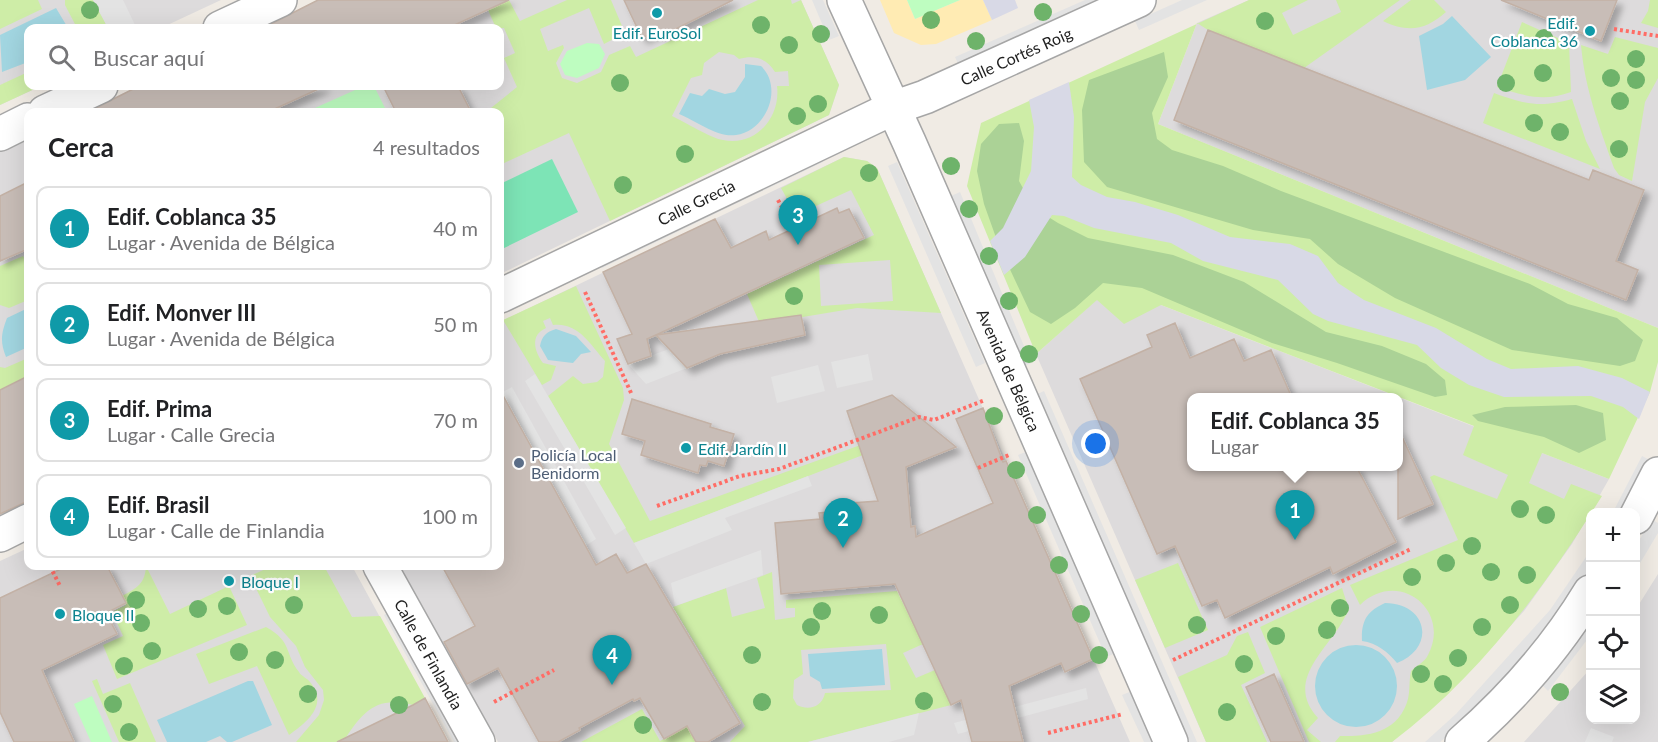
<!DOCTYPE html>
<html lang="es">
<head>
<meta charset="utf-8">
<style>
  :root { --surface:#fff; --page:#f2f2f2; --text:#202124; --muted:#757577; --line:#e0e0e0; --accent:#cd000d }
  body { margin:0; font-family:Lato,sans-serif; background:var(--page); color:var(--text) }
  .controls { position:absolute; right:18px; bottom:18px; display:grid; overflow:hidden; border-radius:12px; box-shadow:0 6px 24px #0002 }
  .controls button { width:54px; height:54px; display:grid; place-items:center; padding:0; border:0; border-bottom:2px solid var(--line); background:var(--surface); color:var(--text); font:30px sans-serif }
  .you { position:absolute; left:1096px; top:444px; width:21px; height:21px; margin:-15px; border:4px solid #fff; border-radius:50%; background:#1a73e8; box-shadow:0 0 0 9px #1a73e833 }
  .badge { display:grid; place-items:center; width:39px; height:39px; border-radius:50%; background:var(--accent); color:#fff; font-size:20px; font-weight:700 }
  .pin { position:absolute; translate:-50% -50px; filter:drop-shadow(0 2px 3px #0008) }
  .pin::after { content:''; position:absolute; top:32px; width:21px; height:18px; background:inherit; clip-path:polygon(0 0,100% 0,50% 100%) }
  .popup { position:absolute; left:1187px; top:393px; width:216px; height:78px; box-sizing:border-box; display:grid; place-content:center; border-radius:12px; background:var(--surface); filter:drop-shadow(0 2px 4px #0005); font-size:20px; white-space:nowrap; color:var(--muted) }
  .popup b { font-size:22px; color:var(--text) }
  .popup::after { content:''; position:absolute; left:50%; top:100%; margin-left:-12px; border:12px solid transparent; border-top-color:var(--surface) }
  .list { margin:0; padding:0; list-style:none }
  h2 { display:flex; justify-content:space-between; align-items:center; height:78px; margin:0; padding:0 24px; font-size:26px }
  h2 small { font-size:20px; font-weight:400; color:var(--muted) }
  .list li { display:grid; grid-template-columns:39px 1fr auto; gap:18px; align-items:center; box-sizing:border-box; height:84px; margin:0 12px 12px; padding:0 12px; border:2px solid var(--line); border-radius:12px }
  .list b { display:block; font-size:22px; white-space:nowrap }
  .list p { margin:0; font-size:20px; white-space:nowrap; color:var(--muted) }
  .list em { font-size:20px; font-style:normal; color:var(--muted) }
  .icon { flex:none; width:33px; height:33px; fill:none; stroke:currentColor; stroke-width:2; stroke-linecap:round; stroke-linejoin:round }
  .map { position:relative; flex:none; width:1658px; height:742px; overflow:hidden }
  .search { position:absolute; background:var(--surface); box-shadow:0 6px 24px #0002; left:24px; top:24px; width:480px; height:66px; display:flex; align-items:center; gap:15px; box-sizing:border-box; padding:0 21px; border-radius:12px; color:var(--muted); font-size:22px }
  .panel { position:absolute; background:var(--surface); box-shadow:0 6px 24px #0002; left:24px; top:108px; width:480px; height:462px; border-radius:12px }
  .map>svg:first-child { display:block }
  .residential { fill:#dddbdc; fill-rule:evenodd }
  .grass { fill:#ceeda7; fill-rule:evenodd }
  .forest { fill:#abd296 }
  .sand { fill:#ffebb3 }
  .park { fill:#befdc0 }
  .pitch { fill:#7de4b6 }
  .parking { fill:#e3e3e3 }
  .plaza { fill:#d8d9e6 }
  .water { fill:#a2d6e1 }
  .building { fill:#c8bdb7; stroke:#c3b1a5; stroke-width:1.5; filter:url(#shadow) }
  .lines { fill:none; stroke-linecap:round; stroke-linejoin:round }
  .street-casing { stroke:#a6a6a6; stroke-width:36 }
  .path { stroke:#ff6d66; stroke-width:4; stroke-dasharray:3 3; stroke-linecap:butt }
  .street { stroke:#fff; stroke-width:33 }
  .tree { fill:#6eb36a }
  .culture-dot { fill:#0f9aa8; stroke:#fff; stroke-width:2 }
  .service-dot { fill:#5c6f8a; stroke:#fff; stroke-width:2 }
  .labels { text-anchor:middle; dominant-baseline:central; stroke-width:4.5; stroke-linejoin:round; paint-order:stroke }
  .culture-label { font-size:16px; fill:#0d838f; stroke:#fff; text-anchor:start }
  .street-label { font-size:16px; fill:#1f1f1f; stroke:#fff }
  .service-label { font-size:16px; fill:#4e5e75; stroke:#fff; text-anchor:start }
</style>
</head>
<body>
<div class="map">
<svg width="1658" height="742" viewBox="0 0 1658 742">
  <defs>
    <filter id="shadow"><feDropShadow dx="5.5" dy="5.5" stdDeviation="3" flood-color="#0004"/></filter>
  </defs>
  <rect width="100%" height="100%" fill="#f0ebe4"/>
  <!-- residential -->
  <path class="residential" d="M0 0H221L161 28H28V86H41L0 105Z
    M318 0H801L839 85 829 115 500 274V112H82L139 86H500V28H260Z
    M1249 0H1658V328L1158 124 1197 23Z
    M28 138V501L0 515V152Z
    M844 157 867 161 877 168 1130 742H498L400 566H500V322Z
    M1112 286 1609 479 1572 544 1524 611 1465 676 1392 742H1206L1036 354ZM1192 398H1398V466H1192Z
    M28 548V566H352L448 742H0V561Z
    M1658 574V742H1524L1590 669V720H1636V609Z"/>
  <!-- grass -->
  <path class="grass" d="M0 0H38L42 9 0 29Z
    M65 0H93L108 28H77L65 5Z
    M509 0 520 21 567 0H611L625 33 604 44 589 8 540 29 548 51 563 45 564 48 556 63 562 78 577 83 601 72 609 55 630 46 636 57 758 0H791L792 4 801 0 839 85 829 115 610 221 569 133 500 165V112H464L491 108 517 87 504 58 515 53 504 28H496L488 10ZM719 52 734 55 739 59C754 55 767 58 775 72L788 71 789 86H777C781 117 756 147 723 140 710 138 685 122 672 116L691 78 702 75 704 63Z
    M1249 0H1308L1282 13 1293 35 1341 12 1336 0H1400L1304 68 1208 30 1197 23 1158 124 1658 328V362L1650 392 1609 479 1542 453 1529 483 1564 499 1571 484 1602 496C1546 586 1479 677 1392 742H1335L1340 736C1369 737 1399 732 1408 699 1410 691 1409 680 1411 671 1416 666 1425 662 1428 655 1452 609 1397 568 1360 605L1350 585 1458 540 1430 477 1434 475 1497 499 1508 475 1463 455 1474 426 1161 305 1124 324 1097 300 1036 354 967 186 981 123Z
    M1411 0H1434L1446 12C1426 30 1408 33 1383 21Z
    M1650 0H1658V28L1641 23 1648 11Z
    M1522 22 1569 43 1571 92C1544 102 1524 96 1497 87Z
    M1615 37 1658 48V78L1645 102 1632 181 1619 175 1614 168C1599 125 1585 90 1581 45L1608 54Z
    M28 72V86H41L0 105V85Z
    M1494 93C1524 104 1540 108 1572 99L1586 141 1600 169 1483 123Z
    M844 157 867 161 877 168 941 313 857 308 760 324 747 294 874 235 851 190 796 215 781 188ZM890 260 893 301 821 306 819 265Z
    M23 256 28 265V300L9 308 0 305V266Z
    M576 286 623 388 624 400 609 444 650 521 916 425 928 430 634 543 548 396 573 376 583 384 597 382 603 377 605 361C590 344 578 322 553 325L550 318 543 321 546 328C530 335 534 351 543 363L556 366 551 380 542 385 503 320Z
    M28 358V376L0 390V367L5 368Z
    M1178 563 1208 630 1165 648 1135 580Z
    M146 566 170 614 229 586 247 625 117 679 103 645 123 636 112 612 126 605 122 596C137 588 145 584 146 566Z
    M272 566H324L352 617 380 616 425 698 413 705C376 695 362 712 343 742H296L319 715 324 700 323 690 305 667 296 646 270 617 250 576Z
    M772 572 775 620 795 617V608H786V600L897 591 923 644 903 653 916 678 935 670 951 705 808 742H730L745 726 673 607 726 588 732 617 765 608 757 578ZM886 644 891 690 825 693C822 707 809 711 797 705L793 698 794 680 803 674 801 650Z
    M1342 588 1349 610C1344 618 1340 627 1334 634 1316 660 1289 686 1318 718L1307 730 1321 742H1309L1260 627Z
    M266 627C293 642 284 653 299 672 301 676 307 678 310 682 329 705 307 722 289 735L257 666 209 684 196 654Z
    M1248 632 1265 673 1241 685 1267 742H1206L1178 677 1227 655 1237 636Z
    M97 679 103 694 130 683 156 742H119L92 681Z
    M642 709 660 741 687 726 696 742H581Z"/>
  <!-- forest -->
  <path class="forest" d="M1164 52 1168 77 1152 113 1157 139 1172 150 1223 166 1281 191 1530 284 1568 304 1617 318 1643 340 1635 361 1620 366 1512 350 1395 298 1338 264 1310 239 1253 230 1107 187 1084 162 1082 110 1089 80Z
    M1019 123 1024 141 1019 181 1034 208 1058 223 1088 238 1173 255 1244 282 1326 332 1382 346 1426 364 1445 380 1447 395 1435 397 1337 363 1272 343 1142 288 1103 283 1075 308 1051 324 1030 312 999 246 984 204 977 171 981 144 999 124Z
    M1576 405 1603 413 1606 440 1579 453 1544 437 1478 421 1472 415 1505 407Z"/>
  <!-- sand -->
  <path class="sand" d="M880 0H907L915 19 960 0H983L992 20 936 44 921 45 894 33Z"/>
  <!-- park -->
  <path class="park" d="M907 0H960L915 19Z
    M587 43 599 44 605 54 599 68 577 78 565 75 560 64 567 51Z
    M364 86H374L387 112H306Z
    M92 696 112 742H91L74 704Z"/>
  <!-- pitch -->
  <path class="pitch" d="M552 159 578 212 500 250V184Z"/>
  <!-- parking -->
  <path class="parking" d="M93 0H123L136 27 108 28Z
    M812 0H823L839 36 829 40Z
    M1085 0H1110L959 66 955 57Z
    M1182 0H1207L1139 30 1135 21Z
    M819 153 823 162 602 268 597 259Z
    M897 162 985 363 976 367 888 166Z
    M960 192 1031 363 1022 367 951 196Z
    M669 349 687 368 646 384 628 364Z
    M868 354 873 380 837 388 831 362Z
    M818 365 825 391 777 403 771 377Z
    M535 374 626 528 615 535 525 381Z
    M512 387 596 539 585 546 501 393Z
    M1044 391 1197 742H1186L1035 395Z
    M1028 451 1116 653 1106 657 1018 455Z
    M1642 456 1652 461 1625 512H1613Z
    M808 476 812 486 725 518 732 530 646 564 634 543Z
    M1651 519 1658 523V533L1636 570V546Z
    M761 550 763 575 675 606 671 583Z
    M1590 551V570L1558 617 1515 667 1463 723 1440 742H1425L1456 714 1550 610Z
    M394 609 468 742H454L384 615Z
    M1590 616V636L1548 691 1540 683Z
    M1086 688 1088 699 958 734 954 723Z
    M1132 691 1155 742H1144L1122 695Z
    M919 713 914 735 889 742H808Z
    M1591 728 1614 737 1612 742H1585Z"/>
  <!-- plaza -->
  <path class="plaza" d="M983 0H1015L1018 8 992 20Z
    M1069 82 1074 117 1072 177 1081 185 1107 197 1135 202 1178 215 1230 237 1290 244 1318 256 1338 283 1364 300 1436 328 1487 359 1511 369 1578 366 1622 378 1650 392 1639 419 1623 407 1591 396 1504 397 1469 385 1441 368 1417 345 1328 321 1313 314 1278 280 1203 261 1171 243 1094 228 1064 216 1052 215 1025 257 1004 275 990 241 1003 228 1031 171 1034 127 1029 100Z"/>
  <!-- water -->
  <path class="water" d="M56 8 68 28H28V62L2 72 0 35Z
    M1452 16 1491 57 1465 80 1427 90 1419 36 1443 24Z
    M745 64 761 66C784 88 766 131 736 135 718 138 696 121 679 114L690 93 702 96 709 89 725 94 735 92 745 77Z
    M28 308V347L6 357C0 342 1 334 7 318Z
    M556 329 576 336 591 352 581 354 573 363 548 360 540 346C542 336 546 332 556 329Z
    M1385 603C1427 603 1437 647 1397 663 1388 652 1377 643 1362 641 1361 621 1367 611 1385 603Z
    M1315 686a41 41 0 1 1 82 0a41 41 0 1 1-82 0Z
    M882 649 885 685 822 689 820 682 810 676 808 654Z
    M248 681H253L272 725 232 742H227L220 736 206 742H167L157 720Z"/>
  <!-- building -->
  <path class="building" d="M318 0H509L448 28H263Z
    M624 0H733L662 36 660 30 642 38Z
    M1501 0H1617L1601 41Z
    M1208 30 1589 180 1593 170 1644 190 1616 261 1638 270 1626 300 1174 120Z
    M139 86H325L268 112H88Z
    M383 86H458L471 112H396Z
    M28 182V249L0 261V196Z
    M837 208 839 213 849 209 864 238 656 335 801 315 805 335 720 354 687 368 656 335 647 339 651 356 628 364 617 339 632 334 603 272 715 219 731 248 766 231 769 240Z
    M1175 323 1190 358 1234 339 1244 361 1271 350 1292 398H1191V466H1356L1396 542 1333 574 1330 567 1225 618 1217 600 1202 606 1175 546 1157 554 1080 379 1152 347 1147 335Z
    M28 376V501L0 514V390Z
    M500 390 596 565 616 554 627 573 646 564 740 723 708 742H696L687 726 664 739 640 698 634 701 633 699 579 728 580 730 558 742H539L498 668 467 684 444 642 475 626 442 566H500Z
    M892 395 956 447 906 467 911 527 915 526 916 537 993 503 956 419 983 408 1003 462 1006 461 1093 659 1065 672 1061 663 1009 686 1023 742H972L961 700 951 705 895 584 781 594 775 523 820 519 819 513 839 511 838 504 878 501 847 411Z
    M632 399 711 424 710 427 734 434 724 466 708 461 706 466 700 465 698 473 641 455 645 441 622 434Z
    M1398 428 1433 504 1398 519Z
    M67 566H107L126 603 106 613 117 634 42 670 74 742H14L0 712V598Z
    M1274 674 1304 742H1271L1246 687Z
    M425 698 448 742H337L413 705Z"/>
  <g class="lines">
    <defs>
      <path id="street" d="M844 0 909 142 1171 742
        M220 28 280 0
        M45 112 101 86
        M0 134 28 120
        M500 296 893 108 925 97 1139 0
        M1636 517 1658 474
        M0 535 28 521
        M380 566 478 742
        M1462 742C1511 699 1556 648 1590 592"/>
    </defs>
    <!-- street casing -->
    <use href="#street" class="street-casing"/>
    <!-- path -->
    <path class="path" d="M1614 29 1658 36
      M778 200 785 213
      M585 292 632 395
      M978 468 1009 455
      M657 506 740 476 779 469 919 417 934 420 985 400
      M50 566 60 586
      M1173 660 1411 549
      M494 702 554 670
      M1048 733 1123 714"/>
    <!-- street -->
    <use href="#street" class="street"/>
  </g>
  <!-- trees -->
  <g class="tree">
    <circle cx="90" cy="10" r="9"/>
    <circle cx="1043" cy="12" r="9"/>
    <circle cx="931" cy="20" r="9"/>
    <circle cx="1265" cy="21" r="9"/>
    <circle cx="761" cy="25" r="9"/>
    <circle cx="821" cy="34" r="9"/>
    <circle cx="1544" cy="38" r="9"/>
    <circle cx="976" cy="41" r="9"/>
    <circle cx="789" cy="45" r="9"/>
    <circle cx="1636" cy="59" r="9"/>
    <circle cx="1543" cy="73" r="9"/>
    <circle cx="1611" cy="78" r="9"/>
    <circle cx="1636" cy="80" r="9"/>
    <circle cx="620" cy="83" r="9"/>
    <circle cx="1506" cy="83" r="9"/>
    <circle cx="1620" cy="101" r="9"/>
    <circle cx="818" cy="104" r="9"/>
    <circle cx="797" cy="116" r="9"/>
    <circle cx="1534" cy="123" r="9"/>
    <circle cx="1560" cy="132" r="9"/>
    <circle cx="1619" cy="149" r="9"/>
    <circle cx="685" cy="154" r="9"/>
    <circle cx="951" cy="166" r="9"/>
    <circle cx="869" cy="173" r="9"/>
    <circle cx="623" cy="185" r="9"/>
    <circle cx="969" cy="209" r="9"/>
    <circle cx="989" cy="256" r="9"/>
    <circle cx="794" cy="296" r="9"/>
    <circle cx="1009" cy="301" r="9"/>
    <circle cx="1029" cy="354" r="9"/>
    <circle cx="994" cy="416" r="9"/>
    <circle cx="1016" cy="470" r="9"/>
    <circle cx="1520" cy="509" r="9"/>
    <circle cx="1037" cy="515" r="9"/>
    <circle cx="1546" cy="515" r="9"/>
    <circle cx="1472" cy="546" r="9"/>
    <circle cx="1446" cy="563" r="9"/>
    <circle cx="1059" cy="565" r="9"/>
    <circle cx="1491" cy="572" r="9"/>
    <circle cx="1527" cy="575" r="9"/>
    <circle cx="1412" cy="577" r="9"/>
    <circle cx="136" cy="600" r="9"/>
    <circle cx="294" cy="605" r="9"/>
    <circle cx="1510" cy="605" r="9"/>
    <circle cx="227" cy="606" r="9"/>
    <circle cx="1340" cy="608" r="9"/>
    <circle cx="198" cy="609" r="9"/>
    <circle cx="822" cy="611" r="9"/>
    <circle cx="1081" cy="614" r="9"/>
    <circle cx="879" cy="615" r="9"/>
    <circle cx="141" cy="623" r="9"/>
    <circle cx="1197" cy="625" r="9"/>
    <circle cx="811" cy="627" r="9"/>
    <circle cx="1482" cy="627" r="9"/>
    <circle cx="1327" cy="630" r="9"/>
    <circle cx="1276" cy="636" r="9"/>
    <circle cx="152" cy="651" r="9"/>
    <circle cx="239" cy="652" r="9"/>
    <circle cx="752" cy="655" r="9"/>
    <circle cx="1099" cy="655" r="9"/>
    <circle cx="1458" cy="658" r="9"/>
    <circle cx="275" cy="660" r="9"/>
    <circle cx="1244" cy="664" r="9"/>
    <circle cx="124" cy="666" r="9"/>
    <circle cx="1421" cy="674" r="9"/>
    <circle cx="1443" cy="684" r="9"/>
    <circle cx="1560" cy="692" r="9"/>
    <circle cx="308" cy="694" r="9"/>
    <circle cx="924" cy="701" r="9"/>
    <circle cx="762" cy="702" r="9"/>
    <circle cx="113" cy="704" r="9"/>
    <circle cx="399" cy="705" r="9"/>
    <circle cx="1227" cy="712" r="9"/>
    <circle cx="643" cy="725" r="9"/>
    <circle cx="129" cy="732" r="9"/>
  </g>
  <!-- markers -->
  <g class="culture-dot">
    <circle cx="657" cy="13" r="6"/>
    <circle cx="1590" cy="31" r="6"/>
    <circle cx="686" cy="448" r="6"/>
    <circle cx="229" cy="581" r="6"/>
    <circle cx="60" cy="614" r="6"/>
  </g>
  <circle class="service-dot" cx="519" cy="463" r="6"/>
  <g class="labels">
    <!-- culture labels -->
    <g class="culture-label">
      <text x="1578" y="22" text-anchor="end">Edif.<tspan x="1578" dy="18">Coblanca 36</tspan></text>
      <text x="657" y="32" text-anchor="middle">Edif. EuroSol</text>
      <text x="698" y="448">Edif. Jardín II</text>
      <text x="241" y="581">Bloque I</text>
      <text x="72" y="614">Bloque II</text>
    </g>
    <!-- street labels -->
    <g class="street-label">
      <text transform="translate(1016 56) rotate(-24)">Calle Cortés Roig</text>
      <text transform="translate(696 202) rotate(-26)">Calle Grecia</text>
      <text transform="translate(1009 370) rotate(66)">Avenida de Bélgica</text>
      <text transform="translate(429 654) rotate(61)">Calle de Finlandia</text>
    </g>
    <!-- service labels -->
    <g class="service-label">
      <text x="531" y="454">Policía Local<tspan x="531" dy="18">Benidorm</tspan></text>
    </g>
  </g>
</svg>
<div class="controls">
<button>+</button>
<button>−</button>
<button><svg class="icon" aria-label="locate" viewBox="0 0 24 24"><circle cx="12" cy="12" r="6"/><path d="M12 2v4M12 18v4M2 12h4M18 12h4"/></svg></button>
<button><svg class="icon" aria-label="layers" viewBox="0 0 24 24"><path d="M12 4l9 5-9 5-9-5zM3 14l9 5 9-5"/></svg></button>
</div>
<div class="you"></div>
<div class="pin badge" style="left:1295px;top:540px;background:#0f9aa8">1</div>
<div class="popup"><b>Edif. Coblanca 35</b>Lugar</div>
<div class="pin badge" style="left:843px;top:548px;background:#0f9aa8">2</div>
<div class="pin badge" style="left:798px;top:245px;background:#0f9aa8">3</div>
<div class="pin badge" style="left:612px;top:685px;background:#0f9aa8">4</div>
<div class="search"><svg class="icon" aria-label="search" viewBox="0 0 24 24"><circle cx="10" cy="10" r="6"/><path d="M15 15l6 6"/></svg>Buscar aquí</div>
<section class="panel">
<h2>Cerca<small>4 resultados</small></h2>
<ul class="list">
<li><span class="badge" style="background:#0f9aa8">1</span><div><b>Edif. Coblanca 35</b><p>Lugar · Avenida de Bélgica</p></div><em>40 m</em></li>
<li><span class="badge" style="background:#0f9aa8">2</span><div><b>Edif. Monver III</b><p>Lugar · Avenida de Bélgica</p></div><em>50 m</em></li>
<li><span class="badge" style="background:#0f9aa8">3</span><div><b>Edif. Prima</b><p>Lugar · Calle Grecia</p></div><em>70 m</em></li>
<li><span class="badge" style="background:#0f9aa8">4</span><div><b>Edif. Brasil</b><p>Lugar · Calle de Finlandia</p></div><em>100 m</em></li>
</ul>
</section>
</div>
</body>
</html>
